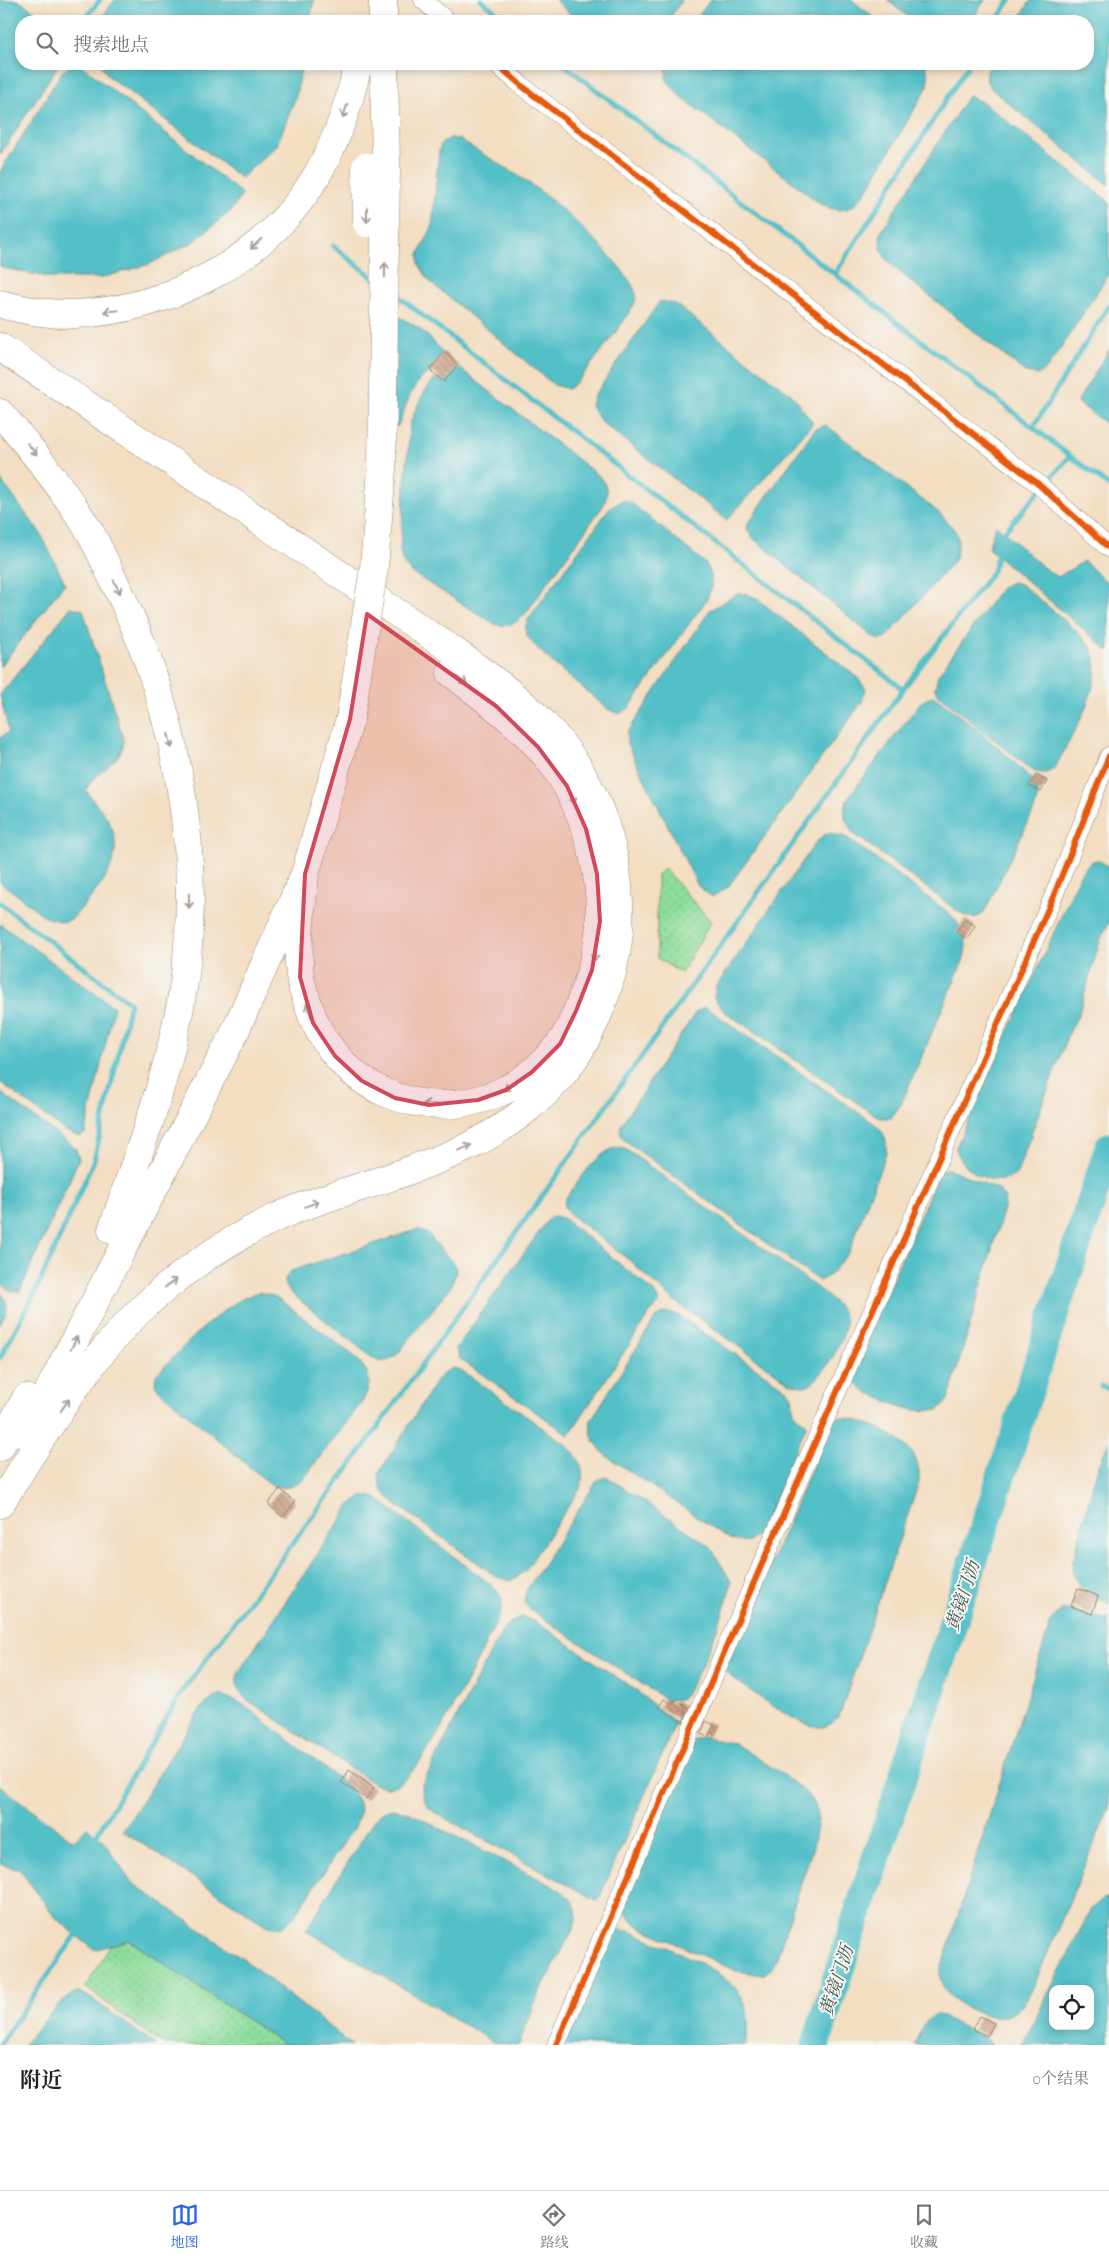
<!DOCTYPE html>
<html lang="zh">
<head>
<meta charset="utf-8">
<style>
  :root { --surface:#fff; --page:#f2f2f2; --text:#222; --muted:#767676; --line:#e0e0e0; --accent:#2563eb }
  body { margin:0; font-family:"IM FELL French Canon","Noto Serif SC",serif; background:var(--page); color:var(--text) }
  .controls { position:absolute; right:15px; bottom:15px; display:grid; overflow:hidden; border-radius:10px; box-shadow:0 2px 8px #0003 }
  .controls button { width:45px; height:45px; display:grid; place-items:center; padding:0; border:0; border-bottom:1px solid var(--line); background:var(--surface); color:var(--text); font:25px sans-serif }
  .list { margin:0; padding:0; list-style:none }
  h2 { display:flex; justify-content:space-between; align-items:center; height:65px; margin:0; padding:0 20px; font-size:21px }
  h2 small { font-size:16px; font-weight:400; color:var(--muted) }
  .icon { flex:none; width:28px; height:28px; fill:none; stroke:currentColor; stroke-width:2; stroke-linecap:round; stroke-linejoin:round }
  .map { position:relative; flex:none; width:1109px; height:2045px; overflow:hidden }
  .search { position:absolute; background:var(--surface); box-shadow:0 2px 8px #0003; left:15px; right:15px; top:15px; height:55px; display:flex; align-items:center; gap:12px; box-sizing:border-box; padding:0 18px; border-radius:20px; color:var(--muted); font-size:19px }
  .sheet { height:145px; background:var(--surface) }
  nav { display:flex; justify-content:space-around; align-items:center; box-sizing:border-box; height:70px; border-top:1px solid var(--line); background:var(--surface); font-size:14px; color:var(--muted) }
  nav a { display:grid; justify-items:center; gap:2px }
  nav .on { color:var(--accent) }
  .map>svg:first-child { display:block }
  .park { fill:url(#park-dots); stroke:#64845d }
  .water { fill:#52c0c8; stroke:#467573; fill-rule:evenodd }
  .lines { fill:none; stroke-linecap:round; stroke-linejoin:round }
  .stream { stroke:#52c0c8; stroke-width:5 }
  .river { stroke:#52c0c8; stroke-width:29 }
  .building { fill:url(#building-back-hatch) }
  .street-casing { stroke:#978470; stroke-width:19 }
  .highway-casing { stroke:#978470; stroke-width:29 }
  .street { stroke:#fff; stroke-width:18 }
  .highway { stroke:#fff; stroke-width:28 }
  .highway-bridge-casing { stroke:#978470; stroke-width:29; stroke-linecap:butt }
  .highway-bridge { stroke:#fff; stroke-width:28 }
  .cycleway-casing { stroke:#f6f6f2; stroke-width:9 }
  .cycleway { stroke:#e8590c; stroke-width:6 }
  .oneway { stroke:#a79f9a }
  .marked { fill:#d1495b; fill-opacity:0.2; stroke:#d1495b; stroke-width:4; stroke-linejoin:round }
  .labels { text-anchor:middle; dominant-baseline:central; stroke-width:4; stroke-linejoin:round; paint-order:stroke }
  .water-label { font-size:18px; font-style:italic; fill:#425751; stroke:#f6f6f2 }
</style>
</head>
<body>
<div class="map">
<svg width="1109" height="2045" viewBox="0 0 1109 2045">
  <defs>
    <pattern id="park-dots" width="8" height="8" patternUnits="userSpaceOnUse" patternTransform="scale(1.25)"><rect width="8" height="8" fill="#8edd9c"/><path d="M2 2h.1M6 6h.1" fill="none" stroke="#7bbe86" stroke-width="1.8" stroke-linecap="round"/></pattern>
    <pattern id="building-back-hatch" width="6" height="6" patternUnits="userSpaceOnUse" patternTransform="scale(1.25)"><rect width="6" height="6" fill="#ca9d82"/><path d="M-1 5l2 2M0 0l6 6M5-1l2 2" fill="none" stroke="#a5806a"/></pattern>
  </defs>
  <rect width="100%" height="100%" fill="#f6f6f2"/>
  <filter id="ink" filterUnits="userSpaceOnUse"><feTurbulence type="fractalNoise" baseFrequency=".02" numOctaves="2"/><feDisplacementMap in="SourceGraphic" scale="10" xChannelSelector="R" yChannelSelector="G"/><feConvolveMatrix kernelMatrix="1 2 1 2 8 2 1 2 1" color-interpolation-filters="sRGB"/></filter>
  <filter id="wash" filterUnits="userSpaceOnUse"><feTurbulence type="fractalNoise" baseFrequency=".0096" numOctaves="4" result="noise"/><feDisplacementMap in="SourceGraphic" scale="20" xChannelSelector="R" yChannelSelector="G"/><feGaussianBlur stdDeviation="1.12" result="paint"/><feColorMatrix in="noise" values="0 0 0 0 0 0 0 0 0 0 0 0 0 0 0 0 0 1.4 0 .05"/><feComposite in="paint" operator="in"/></filter>
  <g filter="url(#wash)">
    <rect width="100%" height="100%" fill="#f3dec2"/>
    <!-- park -->
    <path class="park" d="M664 868 711 922 681 973 657 958V875Z
      M129 1940 285 2045H166L159 2042 85 1987 111 1945Z"/>
    <!-- water -->
    <path class="water" d="M0 0H17L41 15 46 21H21V64H59L0 155Z
      M115 0H314L310 21H99Z
      M555 0H682L668 21H578Z
      M710 0H852L878 21H695Z
      M887 0H985L971 21H913Z
      M1031 0H1109V185L997 94C986 84 983 77 991 64H1088V21H1018Z
      M101 64H302L296 96 277 145 241 178 108 76Z
      M667 64H925L928 75V86L864 195C849 211 843 214 822 205L680 96 666 79Z
      M78 65 86 69 242 194 231 211 193 242 150 264 101 278H53L8 269 0 266V172L62 72 70 66Z
      M968 96 984 103 1109 202V274L1048 367 1038 375 1026 373 897 270C884 258 878 249 881 232Z
      M450 138 458 139C484 155 511 170 536 188 555 201 641 278 636 299 633 313 590 365 579 380L568 389 554 385 429 281 419 264V254L432 227 439 151 441 144Z
      M660 301 675 304 793 396 813 423 727 520 601 422 591 406 594 396Z
      M380 311C411 319 428 332 447 359 439 371 435 368 425 375 412 384 404 411 398 426L379 423Z
      M1109 350V426L1077 402Z
      M458 367 599 476C608 487 609 493 603 506L526 613C516 623 509 629 495 624L412 573 403 563 400 551 410 425C413 414 424 390 432 382 436 378 443 379 448 379Z
      M826 425 938 512C956 530 964 536 953 562L885 639 879 640 873 637 754 539 747 529 748 523 814 430Z
      M0 479 41 534 65 583 0 667Z
      M623 500 630 502 705 563C714 577 713 584 707 599L629 708 619 714 609 710C595 697 529 647 526 633 524 628 527 622 529 618L609 509Z
      M996 525 1044 568 1058 577 1084 561 1109 584V651L988 548Z
      M1014 582 1022 585C1039 600 1083 632 1092 650 1108 680 1069 740 1055 768 1047 774 1043 774 1033 771L939 695 935 689 938 675 1001 588 1007 584Z
      M739 593 747 594 756 598 856 676 866 689 862 702 728 887 712 897 698 886 632 754 627 743V733L710 610Z
      M71 607 83 610 124 741C121 765 95 770 86 790 92 801 101 808 107 818 131 858 98 889 73 918L65 922 47 918 0 882V738L9 732 0 695Z
      M932 696C947 703 1032 773 1037 788 1039 796 1036 803 1034 810L984 913C976 919 972 918 963 915L853 833C844 819 842 814 848 798L920 703Z
      M829 833 846 837 949 913C964 929 970 940 963 961L901 1104 891 1118H883L875 1115 724 1011 714 998 716 987 814 845 822 836Z
      M1098 860 1109 867V922L1100 940 1079 1013 1067 1037 1017 1173C999 1192 959 1171 956 1147L1081 873C1086 866 1089 861 1098 860Z
      M0 924 114 1007 85 1134 79 1137 62 1129 0 1082Z
      M705 1007 875 1124C885 1133 887 1139 886 1153L849 1252 830 1275 819 1281 624 1140C620 1134 619 1130 622 1123L696 1012Z
      M0 1092 66 1141 76 1149 79 1159 20 1291H11L0 1282Z
      M619 1147 627 1150 816 1287C825 1295 841 1305 845 1318 849 1334 822 1383 805 1386 800 1387 795 1384 790 1383L672 1299 629 1260 568 1213 564 1206 565 1199C579 1182 596 1151 619 1147Z
      M944 1169H950L999 1190 1005 1199 1004 1208 948 1400 939 1410C931 1410 923 1411 915 1410 901 1408 866 1394 857 1384 853 1379 853 1374 853 1369L940 1171Z
      M554 1216 563 1218 653 1291 658 1299 659 1304 650 1313 569 1435 460 1359 456 1348 550 1217Z
      M419 1229 429 1235 455 1266 456 1272 452 1285 396 1356C389 1361 384 1363 375 1360L292 1294 286 1286 285 1279 291 1271Z
      M0 1292C11 1303 7 1312 0 1325Z
      M259 1292 276 1297 354 1356C370 1372 374 1379 363 1401L304 1478C293 1488 285 1490 271 1485L159 1390 155 1384 156 1375C183 1348 223 1302 259 1292Z
      M664 1313H672L679 1316 788 1390 792 1396 794 1414 807 1424 764 1524C755 1541 749 1545 730 1539L604 1454C595 1443 589 1435 591 1420L655 1319Z
      M453 1368 461 1370 564 1443C580 1459 586 1467 580 1489L525 1571 511 1581 497 1577 391 1501C382 1491 377 1484 380 1471L437 1380 443 1373Z
      M839 1417C861 1418 902 1436 914 1456 919 1464 919 1473 919 1482L840 1714C835 1720 831 1726 822 1727 800 1729 750 1690 731 1677L725 1670 832 1421Z
      M1109 1441V1604C1091 1594 1073 1588 1072 1566L1096 1473Z
      M606 1476 710 1546 731 1581C729 1604 697 1686 680 1699L666 1700 535 1613 524 1603 526 1591 597 1481Z
      M363 1495 376 1498 493 1586C503 1597 504 1603 499 1617 481 1651 426 1772 396 1785 388 1789 381 1786 374 1784L246 1699C238 1690 235 1685 238 1673L351 1504Z
      M1061 1610H1067L1109 1620V1808L1031 1992C1025 2000 1019 2011 1009 2015 989 2022 953 2005 943 1987 941 1983 940 1977 940 1972L1051 1621Z
      M524 1617 536 1622 634 1689 676 1723 598 1901 435 1813C425 1804 422 1799 422 1785L497 1640C505 1628 509 1619 524 1617Z
      M221 1695 241 1703 338 1778C358 1796 367 1804 353 1829L294 1917C284 1927 277 1930 264 1924L123 1831 202 1707 213 1698Z
      M702 1737 735 1744 782 1774 804 1791 815 1804 818 1821 813 1847 776 1960 771 1969 763 1975 736 1971 640 1927 630 1919 619 1904 694 1740Z
      M0 1786 73 1841 87 1828 102 1839 131 1882 247 1962 352 2045H285L129 1940 94 1950 55 1917 20 1870 0 1864Z
      M393 1809 408 1812 557 1888C574 1900 580 1906 574 1928L537 1997 519 2045 493 2042 306 1930 374 1820 383 1811Z
      M1109 1898V2045H1022L1091 1909 1103 1899ZM1053 1989H1090V2026H1053Z
      M618 1930 630 1931C660 1945 734 1971 745 2003 750 2018 748 2031 745 2045H562L611 1931Z
      M74 1993H81L89 1997 156 2045H23L61 2002Z
      M934 2015H939L983 2037 992 2045H914L924 2023Z"/>
    <g class="lines">
      <!-- stream -->
      <path class="stream" d="M481 0 508 21
        M86 21 91 11 100 0
        M996 21 1010 0
        M563 64 1109 486
        M333 246 375 279
        M835 274 969 64
        M394 293 903 689
        M1033 427 1109 306
        M1003 538 1005 531 1070 456
        M0 903 130 1003 94 1160 35 1293 0 1358
        M1101 1386 1109 1389
        M94 1839 182 1692 348 1469 903 689 993 571 999 550
        M0 2043 79 1931"/>
      <!-- river -->
      <path class="river" d="M816 2045 828 2005 1109 1147"/>
    </g>
    <g id="blocks">
      <!-- building -->
      <path class="building" d="M444 352 458 364 444 382 430 370Z
        M1036 775 1047 781 1041 792 1029 786Z
        M965 919 975 926 967 939 956 932Z
        M280 1489 295 1502 283 1517 268 1504Z
        M1078 1588 1098 1596 1092 1614 1071 1606Z
        M664 1699 673 1704 675 1700 686 1707 684 1710 687 1711 683 1722 659 1707Z
        M706 1721 714 1725 708 1737 701 1734Z
        M349 1770 374 1788 366 1799 341 1782Z
        M980 2016 994 2023 987 2036 973 2029Z"/>
    </g>
  </g>
  <g filter="url(#ink)">
    <use href="#blocks" fill-opacity="0" stroke="#978470" stroke-width="1"/>
    <g class="lines">
      <defs>
        <path id="street" d="M423 0 447 21
          M497 64 522 86 1037 483 1109 548
          M556 2045 755 1580 1054 895 1109 756"/>
        <path id="highway" d="M383 0V21
          M384 64 386 167
          M0 304C24 310 50 315 75 314 166 310 262 262 312 183 335 147 349 106 358 64
          M0 347 454 651C487 675 521 698 549 729 592 776 617 839 619 903 619 913 620 923 619 933 614 984 592 1041 558 1080 538 1103 503 1129 475 1143 457 1153 437 1160 418 1167 371 1186 319 1197 273 1219 235 1237 196 1262 164 1289 94 1346 48 1429 0 1504
          M0 413C31 448 60 485 85 524 96 540 103 559 111 575 177 705 207 863 180 1007 166 1083 137 1157 112 1230
          M305 874C302 907 296 942 300 976 301 984 304 993 307 1001 332 1087 423 1129 505 1090 525 1080 545 1062 559 1045 578 1020 600 951 600 919 601 874 589 826 567 787 541 739 494 705 451 673
          M27 1436 38 1411 233 1036 305 874 350 719
          M0 1447 26 1398"/>
      </defs>
      <!-- street casing -->
      <use href="#street" class="street-casing"/>
      <!-- highway casing -->
      <use href="#highway" class="highway-casing"/>
      <!-- street -->
      <use href="#street" class="street"/>
      <!-- highway -->
      <use href="#highway" class="highway"/>
      <defs>
        <path id="highway-bridge" d="M366 167 367 223
          M350 719 374 568 382 469 386 167"/>
      </defs>
      <!-- highway-bridge casing -->
      <use href="#highway-bridge" class="highway-bridge-casing"/>
      <!-- highway-bridge -->
      <use href="#highway-bridge" class="highway-bridge"/>
      <defs>
        <path id="cycleway" d="M497 64 522 86 1037 483 1109 548
          M556 2045 755 1580 1054 895 1109 756"/>
      </defs>
      <!-- cycleway casing -->
      <use href="#cycleway" class="cycleway-casing"/>
      <!-- cycleway -->
      <use href="#cycleway" class="cycleway"/>
    </g>
    <!-- one-way arrows -->
    <defs><path id="oneway-shaft" d="M-6 0H5M1.5-3L5.5 0L1.5 3" fill="none" stroke-width="1.6" stroke-linecap="round" stroke-linejoin="round" transform="scale(1.25)"/></defs>
    <g class="oneway">
      <use href="#oneway-shaft" transform="translate(345 111) rotate(110)"/>
      <use href="#oneway-shaft" transform="translate(367 215) rotate(90)"/>
      <use href="#oneway-shaft" transform="translate(256 244) rotate(136)"/>
      <use href="#oneway-shaft" transform="translate(385 270) rotate(-89)"/>
      <use href="#oneway-shaft" transform="translate(111 311) rotate(174)"/>
      <use href="#oneway-shaft" transform="translate(32 449) rotate(51)"/>
      <use href="#oneway-shaft" transform="translate(117 587) rotate(63)"/>
      <use href="#oneway-shaft" transform="translate(461 680) rotate(37)"/>
      <use href="#oneway-shaft" transform="translate(170 741) rotate(76)"/>
      <use href="#oneway-shaft" transform="translate(572 797) rotate(66)"/>
      <use href="#oneway-shaft" transform="translate(189 901) rotate(89)"/>
      <use href="#oneway-shaft" transform="translate(595 954) rotate(99)"/>
      <use href="#oneway-shaft" transform="translate(309 1010) rotate(-106)"/>
      <use href="#oneway-shaft" transform="translate(510 1086) rotate(148)"/>
      <use href="#oneway-shaft" transform="translate(430 1104) rotate(-175)"/>
      <use href="#oneway-shaft" transform="translate(465 1148) rotate(-23)"/>
      <use href="#oneway-shaft" transform="translate(312 1204) rotate(-20)"/>
      <use href="#oneway-shaft" transform="translate(171 1283) rotate(-36)"/>
      <use href="#oneway-shaft" transform="translate(74 1343) rotate(-63)"/>
      <use href="#oneway-shaft" transform="translate(65 1405) rotate(-55)"/>
    </g>
  </g>
  <!-- marked area -->
  <path class="marked" d="M367 614 496 706 538 747 567 786 586 829 597 874 600 921 592 970 576 1011 560 1044 532 1072 506 1090 478 1100 429 1105 395 1098 362 1081 335 1056 313 1023 300 977 305 874 350 719Z"/>
  <g class="labels">
    <!-- water labels -->
    <g class="water-label">
      <text transform="translate(963 1596) rotate(-72)">黄镜门沥</text>
      <text transform="translate(837 1981) rotate(-72)">黄镜门沥</text>
    </g>
  </g>
</svg>
<div class="controls">
<button><svg class="icon" aria-label="locate" viewBox="0 0 24 24"><circle cx="12" cy="12" r="6"/><path d="M12 2v4M12 18v4M2 12h4M18 12h4"/></svg></button>
</div>
<div class="search"><svg class="icon" aria-label="search" viewBox="0 0 24 24"><circle cx="10" cy="10" r="6"/><path d="M15 15l6 6"/></svg>搜索地点</div>
</div>
<section class="sheet">
<h2>附近<small>0个结果</small></h2>
<ul class="list">
</ul>
</section>
<nav>
<a class="on"><svg class="icon" aria-label="map" viewBox="0 0 24 24"><path d="M3 6l6-2 6 2 6-2v14l-6 2-6-2-6 2zM9 4v14M15 6v14"/></svg>地图</a>
<a><svg class="icon" aria-label="directions" viewBox="0 0 24 24"><path d="M12 3l9 9-9 9-9-9zM9 14v-3h6M13 9l2 2-2 2"/></svg>路线</a>
<a><svg class="icon" aria-label="saved" viewBox="0 0 24 24"><path d="M7 4h10v16l-5-4-5 4z"/></svg>收藏</a>
</nav>
</body>
</html>
